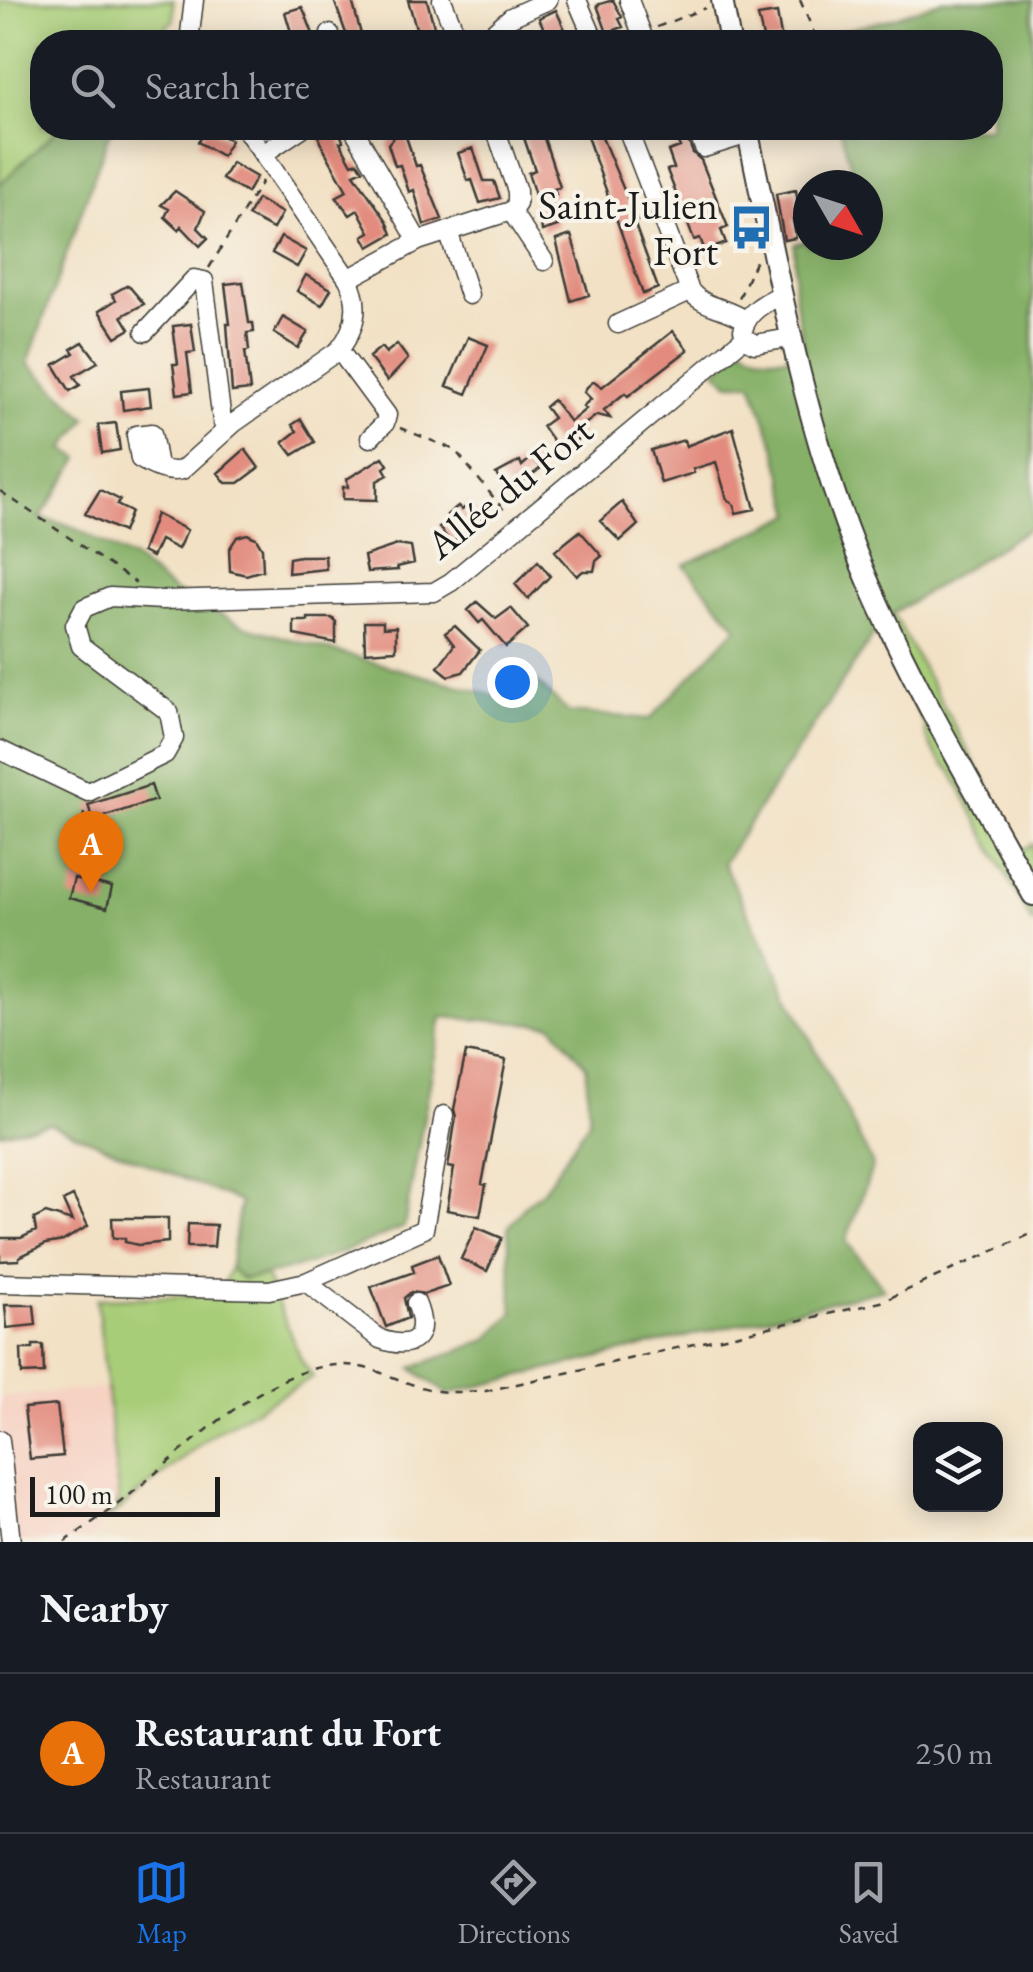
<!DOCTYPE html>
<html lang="en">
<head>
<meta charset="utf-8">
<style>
  :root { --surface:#171b24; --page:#242831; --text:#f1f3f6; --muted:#9ea1a6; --line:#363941; --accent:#1a73e8 }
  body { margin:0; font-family:"EB Garamond",serif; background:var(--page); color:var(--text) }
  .controls { position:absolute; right:30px; bottom:30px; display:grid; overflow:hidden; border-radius:20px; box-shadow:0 5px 25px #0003 }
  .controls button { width:90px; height:90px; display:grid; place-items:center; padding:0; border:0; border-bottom:2px solid var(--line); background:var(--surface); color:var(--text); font:50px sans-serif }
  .compass { position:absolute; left:793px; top:170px; width:90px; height:90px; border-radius:50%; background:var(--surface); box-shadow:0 5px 25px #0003; rotate:129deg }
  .scale { position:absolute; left:30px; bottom:25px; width:190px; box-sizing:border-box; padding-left:10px; border:5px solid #1c1c1c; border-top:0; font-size:28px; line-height:35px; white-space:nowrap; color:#1c1c1c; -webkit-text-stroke:8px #f7f3e8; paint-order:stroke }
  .you { position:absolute; left:512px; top:682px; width:35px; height:35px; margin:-25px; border:8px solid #fff; border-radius:50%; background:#1a73e8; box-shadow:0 0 0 15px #1a73e833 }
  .badge { display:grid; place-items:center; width:65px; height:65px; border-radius:50%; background:var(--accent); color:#fff; font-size:32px; font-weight:700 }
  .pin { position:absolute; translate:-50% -82px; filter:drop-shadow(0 2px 5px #0008) }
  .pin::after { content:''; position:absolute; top:52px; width:35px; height:30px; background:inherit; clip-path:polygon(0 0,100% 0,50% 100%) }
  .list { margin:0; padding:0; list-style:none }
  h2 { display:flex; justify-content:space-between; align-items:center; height:130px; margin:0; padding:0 40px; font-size:42px }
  h2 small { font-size:32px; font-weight:400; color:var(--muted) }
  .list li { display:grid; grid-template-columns:65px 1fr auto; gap:30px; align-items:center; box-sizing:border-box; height:160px; padding:0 40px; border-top:2px solid var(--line) }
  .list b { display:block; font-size:38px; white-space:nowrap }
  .list p { margin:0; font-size:32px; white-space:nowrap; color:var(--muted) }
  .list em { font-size:32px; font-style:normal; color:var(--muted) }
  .icon { flex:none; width:55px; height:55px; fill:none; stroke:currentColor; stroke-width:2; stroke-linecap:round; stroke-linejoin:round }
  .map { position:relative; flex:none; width:1033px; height:1542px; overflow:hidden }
  .search { position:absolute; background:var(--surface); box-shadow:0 5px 25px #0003; left:30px; right:30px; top:30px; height:110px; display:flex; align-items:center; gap:25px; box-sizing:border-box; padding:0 35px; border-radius:40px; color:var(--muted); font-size:38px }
  .sheet { height:290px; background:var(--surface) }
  nav { display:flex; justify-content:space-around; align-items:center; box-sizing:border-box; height:140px; border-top:2px solid var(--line); background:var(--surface); font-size:28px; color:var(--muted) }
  nav a { display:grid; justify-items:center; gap:5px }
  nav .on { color:var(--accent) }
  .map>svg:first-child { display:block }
  .built { fill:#f6d2c3 }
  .green { fill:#a8cd78; stroke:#62744a; stroke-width:2.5 }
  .forest { fill:#86b068; stroke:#516642; stroke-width:2.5 }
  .building { fill:#e28b7e }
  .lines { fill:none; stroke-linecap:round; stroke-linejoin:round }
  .minor-casing { stroke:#3c3a35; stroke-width:21 }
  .major-casing { stroke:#3c3a35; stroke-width:24 }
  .path { stroke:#3c3a35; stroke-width:2.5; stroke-dasharray:8 8; stroke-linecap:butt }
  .minor { stroke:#fff; stroke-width:18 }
  .major { stroke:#fff; stroke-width:20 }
  .labels { text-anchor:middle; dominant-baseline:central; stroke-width:8; stroke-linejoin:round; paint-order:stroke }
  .poi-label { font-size:40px; fill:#1c1c1c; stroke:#f7f3e8; text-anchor:end }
  .street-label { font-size:40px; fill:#1c1c1c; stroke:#f7f3e8 }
</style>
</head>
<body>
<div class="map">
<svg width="1033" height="1542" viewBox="0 0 1033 1542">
  <rect width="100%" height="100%" fill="#f7f3e8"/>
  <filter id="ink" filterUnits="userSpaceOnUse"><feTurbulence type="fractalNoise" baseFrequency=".01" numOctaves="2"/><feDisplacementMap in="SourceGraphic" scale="20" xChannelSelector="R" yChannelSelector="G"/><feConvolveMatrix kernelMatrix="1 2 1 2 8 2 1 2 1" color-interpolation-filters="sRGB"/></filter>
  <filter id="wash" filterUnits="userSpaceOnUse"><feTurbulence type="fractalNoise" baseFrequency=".0048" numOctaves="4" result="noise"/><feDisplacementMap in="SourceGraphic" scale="40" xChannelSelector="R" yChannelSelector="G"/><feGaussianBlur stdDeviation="2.25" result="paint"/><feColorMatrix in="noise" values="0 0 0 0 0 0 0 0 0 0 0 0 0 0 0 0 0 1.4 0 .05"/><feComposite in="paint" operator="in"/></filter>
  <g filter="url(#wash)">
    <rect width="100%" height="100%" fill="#f2e1c5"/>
    <!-- built -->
    <path class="built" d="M107 1388 119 1503 88 1542H0V1397Z"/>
    <!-- green -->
    <path class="green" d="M0 0H173L174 20 149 42H42V128H59L0 184Z
      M892 612 1022 850 1033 844V925L951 771C937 759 925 743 924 724L874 630Z
      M230 1268 242 1279 266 1276 302 1361 313 1377 214 1433 106 1520 119 1502 97 1299 219 1295Z"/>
    <!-- forest -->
    <path class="forest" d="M943 0H1033V526L884 619 723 863 873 1165 846 1241 884 1289 447 1394 412 1368 487 1340 513 1313 508 1228 524 1206 543 1191 589 1121 586 1066 552 1025 442 1017 404 1227C351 1249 299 1272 242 1279L230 1268 240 1202 49 1123 0 1133V184L59 128H111L28 363 87 418 64 449 80 458 40 518 71 526 135 560 172 590 246 627 500 697 536 681 568 712 650 719 737 627 684 565 793 514 776 449 752 383H730L716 371 742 346C765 360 780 359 805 353L795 302 794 244 808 240V245H868V185H856L840 128H990V42H816L815 37 887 20Z"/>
    <g id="blocks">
      <!-- building -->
      <path class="building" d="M334 0H352L363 42H349Z
        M408 0H427L438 42H420Z
        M613 0 622 17 619 19 623 27 607 33 597 5Z
        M302 7 305 13 316 42H294L285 12Z
        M556 10 567 34 568 42H550L539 18Z
        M777 13 782 41 764 42 758 16Z
        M206 128 231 140 222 156 198 142Z
        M317 128H338L343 141 340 142 352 164 358 162 363 170 354 174 387 221 392 234 369 247 363 236 370 232 358 210 350 215 336 197 347 191 320 142Z
        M401 128H403L416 166 420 165 442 219 424 225 414 190 409 192 400 165 395 166 388 144Z
        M584 128H598L637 221 634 222 658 288 643 294Z
        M541 129 560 187 554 189 556 195 549 197 558 226 542 231 539 208 528 173 535 170 523 135Z
        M684 130 693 153 701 160 728 227 721 230 726 243 705 251 700 238 694 240 667 170 674 168 668 151 680 147 674 134Z
        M473 148 484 181H494L500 198 480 203 472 180 468 181 458 153Z
        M232 163 256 177 247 193 222 179Z
        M796 190 800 218 793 219 796 238 784 240 776 194Z
        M175 191 205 211 198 228 208 238 200 246 181 226 179 230 165 217 169 209 161 205Z
        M257 199 282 213 273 229 248 216Z
        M571 235 589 295 571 301 556 240Z
        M281 237 306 251 297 267 272 253Z
        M306 275 331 289 322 305 297 291Z
        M243 282 249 323H253L254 332 247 333 249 350 245 351 250 390 232 392 227 324H230L225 284Z
        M128 285 144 304 122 316 130 329 116 337 99 311 116 300 112 294Z
        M283 317 308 332 298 348 274 333Z
        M191 324 195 352 187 353 192 392 177 394 173 364H178L173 326Z
        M673 331 688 350 628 396 625 393 604 410 610 418 597 415 577 430 582 436 572 444 566 435 555 444 542 426 553 418 545 407 553 400 570 422 586 409 583 406 591 399 584 392 587 387 594 381 602 387Z
        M468 337 488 345 467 394 447 386Z
        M83 342 98 362 74 376 80 385 70 391 54 365 74 353 71 349Z
        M397 344 408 359 387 381 369 357 381 347 386 353Z
        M149 388 151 406 123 410 121 391Z
        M301 419 315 442 293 455 283 442 297 431 292 425Z
        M116 423 120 450 102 453 98 425Z
        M733 428 755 509 736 513 734 505 727 499 716 462 693 469 694 473 661 483 651 450 684 440 686 446Z
        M245 449 259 468 239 483H226L218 473Z
        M383 457 388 465 384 468 388 475 377 481V500L343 499V487H348L347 479Z
        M532 457 541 468 510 491 496 474 520 461 522 466Z
        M100 490 120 500 117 505 131 512 123 532 85 514Z
        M622 502 638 525 620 541 600 521Z
        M469 504 482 520 452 543 439 528 450 519 447 515 458 506 462 510Z
        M156 514 187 530 178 549 160 540 152 557 142 552Z
        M580 531 602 556 596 561 594 571H583L577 576 555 551Z
        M247 534 256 538 262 548 263 570 246 575 230 571 229 549 237 537Z
        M397 545 411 547 414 563 397 567 398 570 367 572 364 556Z
        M300 556H325L326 569 288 573 289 558Z
        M538 561 550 576 528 599 515 584Z
        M477 602 496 619 511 608 528 628 506 647 483 620 479 623 468 610Z
        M308 618H332L336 622V643L294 635V621H308Z
        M364 622H383V628L396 627V650L365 652Z
        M455 626 480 650 463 672 449 676 438 667 454 645 445 633Z
        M151 785 156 800 93 820 88 805Z
        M74 878 112 887 107 908 69 898Z
        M466 1052 506 1060 482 1184 486 1185 480 1216 447 1210 454 1168 448 1167 456 1117 454 1109Z
        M73 1196 88 1226 63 1241 46 1244 19 1257V1260L0 1261V1238H21L36 1231 34 1219 46 1213 72 1221 63 1201Z
        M112 1218H168V1242L138 1245 125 1242V1238H113Z
        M188 1224 216 1225 214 1247H187Z
        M476 1227 502 1238 487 1271 461 1259Z
        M438 1255 449 1286 425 1294 411 1292 404 1298 408 1318 386 1327 371 1287 414 1272 412 1265Z
        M5 1305H34L36 1325 7 1328Z
        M33 1345H43L44 1373 22 1374 21 1349H33Z
        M57 1405 63 1456 30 1459 24 1408Z"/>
    </g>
  </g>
  <g filter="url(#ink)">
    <use href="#blocks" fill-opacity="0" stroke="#3c3a35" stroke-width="2.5"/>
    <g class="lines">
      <defs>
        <path id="minor" d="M442 0 459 42
          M577 0 595 42
          M629 0 645 42
          M330 34 331 42
          M189 42 194 0
          M482 42 511 17 548 0
          M353 128 418 241
          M495 128 517 191V204L511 211 544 261
          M627 128 690 291C704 308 727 307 745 320
          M696 128 704 148 749 134
          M263 154 302 128
          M448 231 469 295
          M348 279 418 241 511 211
          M618 324 690 291
          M743 330C748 311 764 303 781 295
          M145 332 194 279 204 281 222 421 226 430
          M744 338 755 344 790 338
          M339 350 387 415 385 423 370 438
          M158 466 152 433 136 435 140 459C152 466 168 474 182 470L234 423 339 350C356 328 361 304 348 279L245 128
          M0 750 88 792 165 754 174 738 169 712 81 646 75 625 84 608 110 597 163 600 434 592 451 582 744 338
          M306 1282 380 1339C414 1351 430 1337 416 1303
          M0 1283 269 1290 306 1282 424 1229 444 1115
          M0 1440 11 1542"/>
        <path id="major" d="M722 0 730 42
          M747 128C777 271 802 415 856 552 904 672 971 782 1033 895"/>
      </defs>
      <!-- minor casing -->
      <use href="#minor" class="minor-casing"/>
      <!-- major casing -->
      <use href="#major" class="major-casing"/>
      <!-- path -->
      <path class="path" d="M800 0 818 42
        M657 27 705 8
        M209 268 262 181
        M739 298 756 260
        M400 428 455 450 507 514
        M0 491 136 583
        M73 868 85 808
        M65 1542C85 1527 107 1513 127 1497 182 1453 265 1368 337 1365 371 1363 401 1384 433 1390 449 1394 469 1391 486 1391L881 1302 1033 1233"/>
      <!-- minor -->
      <use href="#minor" class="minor"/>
      <!-- major -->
      <use href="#major" class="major"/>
    </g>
  </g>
  <!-- icons -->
  <defs>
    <symbol id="bus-bare" viewBox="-9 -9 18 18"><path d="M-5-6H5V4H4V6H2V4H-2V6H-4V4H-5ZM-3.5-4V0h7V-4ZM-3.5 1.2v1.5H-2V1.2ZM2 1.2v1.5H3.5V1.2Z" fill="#1f6fb2" stroke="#f7f3e8" stroke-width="2.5" paint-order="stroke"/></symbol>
  </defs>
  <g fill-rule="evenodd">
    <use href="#bus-bare" x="720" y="196" width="63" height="63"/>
  </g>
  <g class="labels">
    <!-- poi labels -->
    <g class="poi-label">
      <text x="718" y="205">Saint-Julien<tspan x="718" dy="46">Fort</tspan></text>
    </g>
    <!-- street labels -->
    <g class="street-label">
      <text transform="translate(509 487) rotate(-39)">Allée du Fort</text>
    </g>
  </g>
</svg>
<div class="controls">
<button><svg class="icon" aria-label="layers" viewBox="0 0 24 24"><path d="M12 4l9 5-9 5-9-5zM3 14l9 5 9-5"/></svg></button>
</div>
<svg class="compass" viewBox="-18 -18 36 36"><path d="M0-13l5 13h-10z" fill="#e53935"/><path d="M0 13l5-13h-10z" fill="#9ea1a6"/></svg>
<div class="scale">100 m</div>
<div class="you"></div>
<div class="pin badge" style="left:91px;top:893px;background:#e8710a">A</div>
<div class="search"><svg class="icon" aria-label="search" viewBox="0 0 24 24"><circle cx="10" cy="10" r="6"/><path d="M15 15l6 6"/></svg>Search here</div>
</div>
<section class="sheet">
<h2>Nearby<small></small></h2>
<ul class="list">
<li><span class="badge" style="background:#e8710a">A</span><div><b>Restaurant du Fort</b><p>Restaurant</p></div><em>250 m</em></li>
</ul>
</section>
<nav>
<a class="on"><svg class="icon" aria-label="map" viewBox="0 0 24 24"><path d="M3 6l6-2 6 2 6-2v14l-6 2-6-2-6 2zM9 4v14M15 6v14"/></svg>Map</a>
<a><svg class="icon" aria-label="directions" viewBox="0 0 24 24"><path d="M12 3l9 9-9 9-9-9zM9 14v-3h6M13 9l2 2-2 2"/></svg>Directions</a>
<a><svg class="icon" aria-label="saved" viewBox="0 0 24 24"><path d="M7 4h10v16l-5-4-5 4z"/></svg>Saved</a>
</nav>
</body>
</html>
